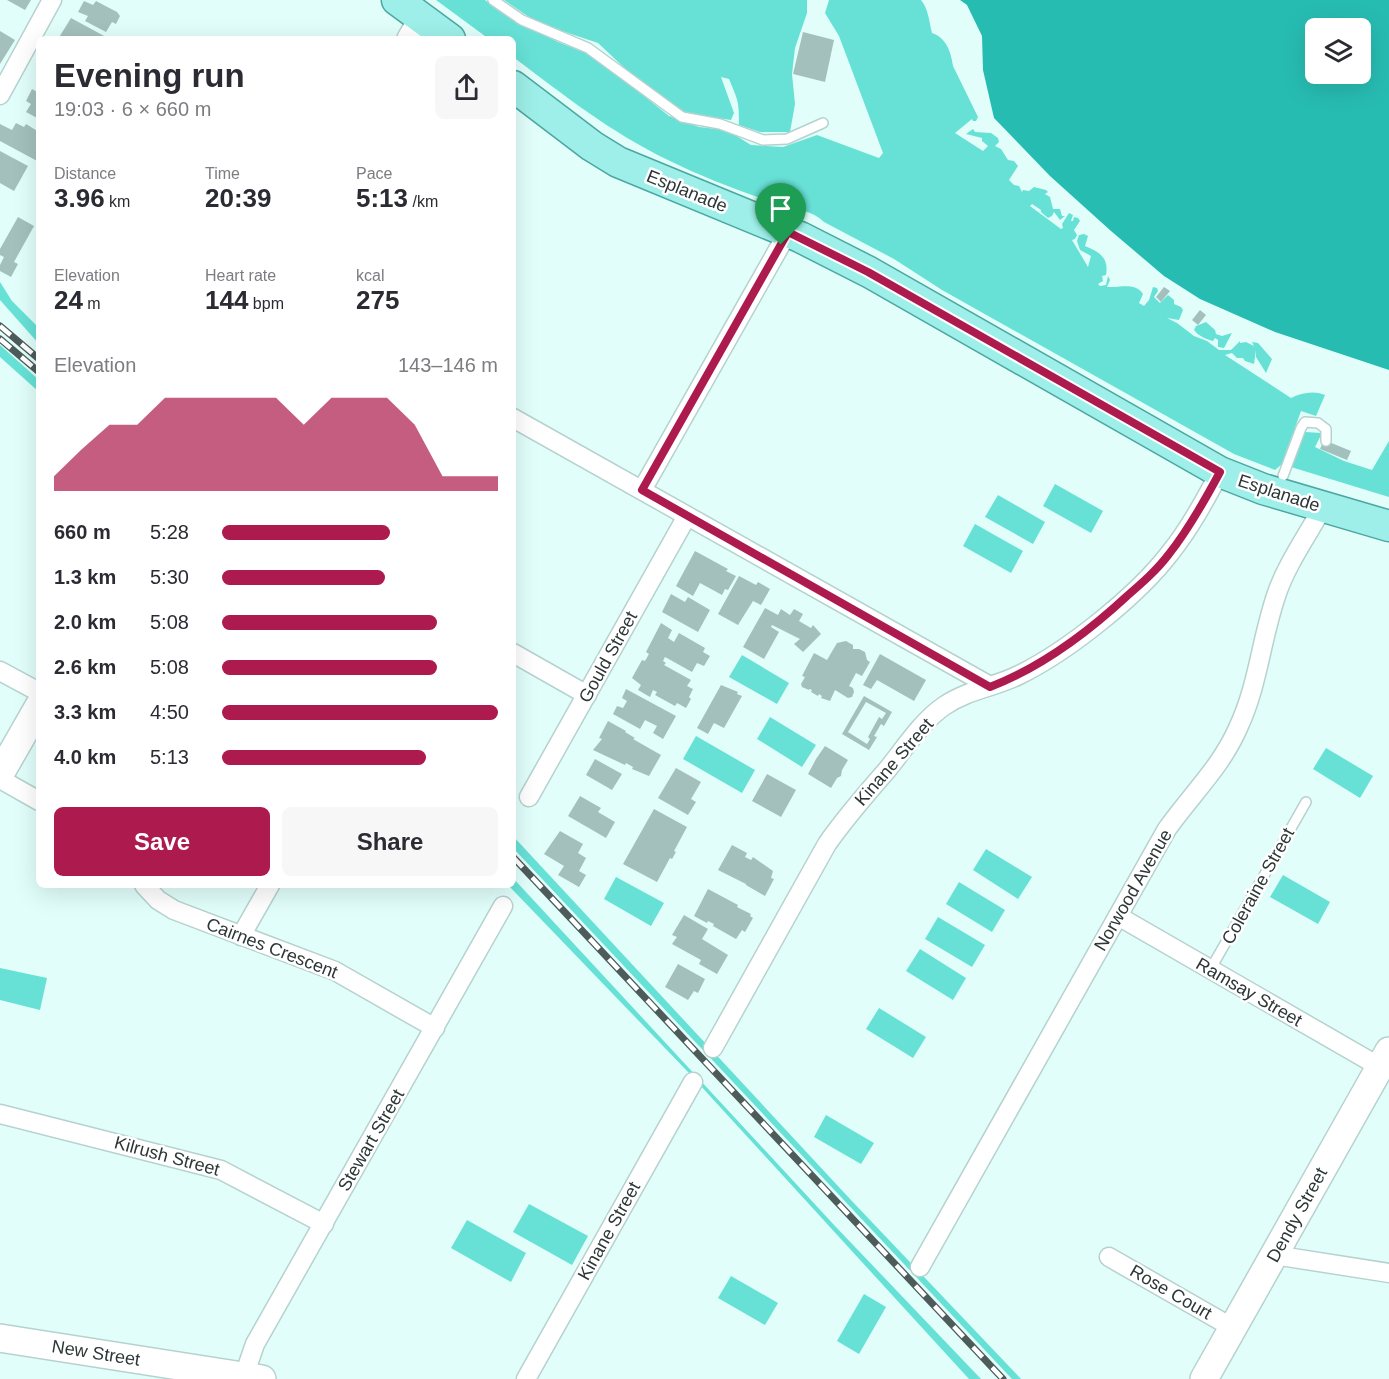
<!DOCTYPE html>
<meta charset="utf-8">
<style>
:root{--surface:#fff;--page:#f7f7f7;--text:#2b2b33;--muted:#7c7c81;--accent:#ad1a4d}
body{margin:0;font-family:Helvetica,sans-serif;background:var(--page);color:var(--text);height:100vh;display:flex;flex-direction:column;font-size:22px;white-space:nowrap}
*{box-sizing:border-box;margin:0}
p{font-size:20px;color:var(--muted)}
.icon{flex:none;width:33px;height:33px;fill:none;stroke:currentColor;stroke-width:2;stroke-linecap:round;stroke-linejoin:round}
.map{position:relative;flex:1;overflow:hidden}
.panel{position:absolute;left:36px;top:36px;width:480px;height:852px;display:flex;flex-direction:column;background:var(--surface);border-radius:9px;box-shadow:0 6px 24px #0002}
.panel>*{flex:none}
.buttons{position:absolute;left:1305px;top:18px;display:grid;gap:12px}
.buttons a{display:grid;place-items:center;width:66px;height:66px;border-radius:9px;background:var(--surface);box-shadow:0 6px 24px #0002;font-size:30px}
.pin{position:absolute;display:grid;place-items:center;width:51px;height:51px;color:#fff;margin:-62px -26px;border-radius:50% 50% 50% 0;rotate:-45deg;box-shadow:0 0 6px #0007}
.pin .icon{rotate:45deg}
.round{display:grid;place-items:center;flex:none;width:63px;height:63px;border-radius:9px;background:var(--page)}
.head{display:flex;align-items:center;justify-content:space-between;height:102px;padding:0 18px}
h1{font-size:33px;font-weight:700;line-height:45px}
.stats{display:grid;grid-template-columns:repeat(3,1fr);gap:9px;height:102px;padding:6px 18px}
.stats div{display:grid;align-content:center}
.stats b{font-size:26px;font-weight:700}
.stats small{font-size:16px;font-weight:400}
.stats p{font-size:16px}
.chart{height:168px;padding:12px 18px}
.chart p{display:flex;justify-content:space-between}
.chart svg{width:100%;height:108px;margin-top:6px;fill:var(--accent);opacity:.7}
.button{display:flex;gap:12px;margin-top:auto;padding:12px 18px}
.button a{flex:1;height:69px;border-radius:9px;background:var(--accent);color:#fff;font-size:24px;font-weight:700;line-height:69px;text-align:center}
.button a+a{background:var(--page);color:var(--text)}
ul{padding:0 18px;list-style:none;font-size:20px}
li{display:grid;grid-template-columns:96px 72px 1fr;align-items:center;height:45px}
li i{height:15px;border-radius:8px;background:var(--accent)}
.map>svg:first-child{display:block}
</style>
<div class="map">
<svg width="1389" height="1379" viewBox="0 0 1389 1379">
<rect width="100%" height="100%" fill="#e1fefa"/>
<!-- green -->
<g fill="#67e1d6">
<path d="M436,0h49l24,17 49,25 36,14 75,60 30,11 18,2 18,6 16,10 32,2 34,-12 62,23 4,-5 -44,-117 -14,-23 4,-13h92c8,10 8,22 11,33 15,5 19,20 21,33l25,51 -2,4h-3l-1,-2 -17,14 28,18 5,-5 -6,-5v-3l-16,-4 7,-5 2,3 16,1 7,5 1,4 -4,4 6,3 7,11 6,1 4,5 -9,14 5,5 5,1 3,6 1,-2 6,1 5,-4 12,3 2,2 -3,2 5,3 3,12h7l2,7h3l-5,4 -6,-8 -2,4 -4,2 -7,-6v-2l-9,-6 -2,2 31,23 2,-1 -1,-4 7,-11 4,2 -2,6h2l1,-4 4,1 2,3 -6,9 3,5 -2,4 -3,1 16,27 3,-11 -11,-6 -3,-9 2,-6 5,-1 4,2 -3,10c15,6 24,12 21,29l-4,1 1,5 -5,3 2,2 6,-1 2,-9 2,4 -3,7c13,1 28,-5 36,7l-4,9 5,3 5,-6 4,-13 4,1 1,3 -4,6 6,6 8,-8 6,5v4l7,3 2,3 -4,10 -12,-2 10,5 17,13 13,5 12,9h12l9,-9v2l6,-1 8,4 -2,-4 6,1 14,16 -6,14 -10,-16v-7l-2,14 -9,-3 -2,-3h-6l-5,-5 -7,2 66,43c10,-5 23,-8 34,-3l-9,21 -15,-5 -19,53 -7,6 -41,-16 -292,-164 -48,-31 -70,-37c-12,-12 -27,-12 -42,-17 -36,-11 -80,-28 -114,-45 -58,-28 -104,-65 -155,-103v-18h-24z"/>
<path d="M504,0h303v13l-12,35 -3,26 3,30 -5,28h-30l-21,-7c0,-25 -1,-24 -10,-46l-8,-2 13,36 -3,7 -48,-7 -51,-38 -34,-32 -60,-20z"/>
<path d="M0,282l12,19 27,27v16l-39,-44z"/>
<path d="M1206,322l9,8 1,4 6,2 10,-3 -8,15 -6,-1v-7l-3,-2 -2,3c-7,-2 -15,-5 -19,-11l2,-4z"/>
<path d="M0,345l39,35v12l-39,-35z"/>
<path d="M1305,432l17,1 -7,14 29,14 28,9 17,-29v56l-98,-30z"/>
<path d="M1055,484l48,27 -12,22 -48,-27z"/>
<path d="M998,495l47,27 -12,22 -48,-27z"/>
<path d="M975,524l48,27 -12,22 -48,-27z"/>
<path d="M742,655l47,28 -12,21 -48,-27z"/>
<path d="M770,717l46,28 -14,22 -45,-28z"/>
<path d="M696,736l59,34 -13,23 -59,-34z"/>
<path d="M1326,748l47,28 -13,22 -47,-29z"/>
<path d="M513,836l337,363 171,180h-9l-499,-531z"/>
<path d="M986,849l46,28 -14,22 -45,-29z"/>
<path d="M1283,875l47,27 -12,22 -48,-27z"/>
<path d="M616,877l48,26 -13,23 -47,-27z"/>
<path d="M513,878l322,348 146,153h-12l-281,-307 -180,-187h5z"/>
<path d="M959,882l46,28 -13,22 -46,-28z"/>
<path d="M938,917l47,28 -13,22 -47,-28z"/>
<path d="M920,949l46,29 -13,22 -47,-29z"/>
<path d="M0,968l47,10 -7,32 -40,-10z"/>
<path d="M879,1008l47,29 -13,21 -47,-29z"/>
<path d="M826,1115l48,28 -13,21 -47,-27z"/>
<path d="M529,1204l59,32 -16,29 -59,-33z"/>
<path d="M467,1220l59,33 -15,29 -60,-34z"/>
<path d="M731,1276l47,27 -13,22 -47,-27z"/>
<path d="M864,1294l22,13 -27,47 -22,-13z"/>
</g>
<!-- water -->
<path fill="#27bcb2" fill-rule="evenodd" d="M960,0h429v370l-114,-38 -75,-33 -36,-23 -53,-45 -61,-55 -56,-58 -11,-48 -1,-34 -15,-31zM1316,28h44v46h-44z"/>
<!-- building -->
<g fill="#a4c0bc" fill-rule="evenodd">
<path d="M7,0h24l-6,10z"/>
<path d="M84,1l9,4 3,-4 21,11 3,4 -4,8 -4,-2 -6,10 -21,-11 3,-5 -10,-4z"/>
<path d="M71,18l35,19 -1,2h-47z"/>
<path d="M0,31l15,9 -15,24z"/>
<path d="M803,32l31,8 -9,42 -32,-8z"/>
<path d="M32,89l7,4v26l-13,-7 5,-8 -5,-3z"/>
<path d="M16,123l8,4 2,-3 13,8v30l-39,-21v-17l12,6z"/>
<path d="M0,151l28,15 -14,25 -14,-8z"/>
<path d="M18,217l16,9 -20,36 4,2 -7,13 -11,-6v-6l4,-8 -4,-2v-6z"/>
<path d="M1164,287l6,4 -9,11 -5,-5z"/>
<path d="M1200,310l6,5 -8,10 -6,-5z"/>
<path d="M1324,440l27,11 -4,9 -27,-11z"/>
<path d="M695,551l33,18 -2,2 10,5 -8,14 -3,-1 -3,6 -22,-12 -7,13 -17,-10z"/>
<path d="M739,576l17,9 2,-3 12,7 -9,16 -8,-4 -15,24 -20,-11z"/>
<path d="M671,594l14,8 3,-5 22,13 -12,22 -36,-20z"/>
<path d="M765,608l13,7 3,-6 9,6 4,-6 9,5 -4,7 12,7 2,-3 8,9 -18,18 -9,-8 6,-5 -28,-14 -1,2 8,5 -15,27 -21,-12z"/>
<path d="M661,623l11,7 -4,8 6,4 5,-9 26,15 -2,4 7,4 -6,10 -7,-3 -5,9 -27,-15 -2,4 3,2 -2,2 27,15 -4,6 6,3 -4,8 2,2 -5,9 -9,-5 -2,3 -20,-11 2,-3 -4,-2 -3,7 -12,-7 3,-5 -9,-7 10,-18 3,1 4,-7 -3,-2z"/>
<path d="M846,641l7,4v4h6l6,3 2,8 3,2 -8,14 -6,-3 -7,13 4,2 1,4 -2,5 -4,1 -13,-8 -5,11 -9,-3 1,-2 -3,-2 -1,2 -7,-4 1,-2 -3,-1v1l-7,-3 -1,-3 4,-7 -3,-1 12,-23 13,7 10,-17z"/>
<path d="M880,654l46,26 -12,21 -37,-21 -6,9 -8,-4z"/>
<path d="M721,685l17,7 -1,2 5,2 -18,32 -10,-5 -6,11 -11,-6z"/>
<path d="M626,689l50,27 -13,23 -10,-6 4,-7 -12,-6 -5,9 -27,-15 4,-8 6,2 4,-7 -5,-3z"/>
<path d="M864,696l28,16 -8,14 -3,-2 -7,12 3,1 -8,13 -27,-16zM866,702l20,11 -4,6 -3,-2 -11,20 2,2 -3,5 -19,-12z"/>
<path d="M608,721l18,10 -1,1 10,6 -2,1 28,16 -12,21 -17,-7 1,-2 -7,-4 -1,2 -32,-15 9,-11 -3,-1z"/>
<path d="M825,746l23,14 -6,10 -1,6 -4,2 -6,10 -23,-14 8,-15z"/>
<path d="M595,759l27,15 -10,16 -26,-15z"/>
<path d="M676,768l25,14 -10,17 5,3 -8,13 -30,-17z"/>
<path d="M767,774l29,16 -15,27 -29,-16z"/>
<path d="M580,796l21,12 -3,4 17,10 -9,16 -38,-22z"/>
<path d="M654,809l33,18 -13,24 2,1 -4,7 -2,-1 -13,24 -34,-18z"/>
<path d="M560,831l23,13 -5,9 8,5 -7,13 7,4 -7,12 -21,-12 6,-9 -20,-12z"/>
<path d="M732,845l15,8 -2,4 6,3 2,-3 20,14 -2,7 3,1 -9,17 -19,-11v-1l-28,-14z"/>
<path d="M708,889l30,16 -1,2 14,7 -1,2 3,2 -8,14 -3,-2 -6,9 -23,-13 1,-2 -6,-3 -1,2 -13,-7z"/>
<path d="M684,915l24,14 -6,10 26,16 -11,19 -18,-10 2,-4 -29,-16 5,-7 -5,-2z"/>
<path d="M678,964l27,15 -7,14 -4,-2 -6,9 -23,-13z"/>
</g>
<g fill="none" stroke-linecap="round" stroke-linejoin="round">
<!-- lane casing -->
<g stroke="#b6d2cf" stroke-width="12">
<g id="lane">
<path d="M493,0l29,20 66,28 94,69 38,7 43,16 24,-1 36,-16"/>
<path d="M1283,476l18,-48 4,-6 13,1 8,6v12"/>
<path d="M1210,970l96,-168"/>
</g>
</g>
<!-- street casing -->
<g stroke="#b6d2cf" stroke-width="21">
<g id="street">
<path d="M0,95l52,-95"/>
<path d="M513,418l477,268"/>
<path d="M642,490l146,-258"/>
<path d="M513,653l74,42"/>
<path d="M0,671l39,21"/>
<path d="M0,779l39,22"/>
<path d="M529,797l158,-281"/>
<path d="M144,885l14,15 16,10 161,61 100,57"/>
<path d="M1118,916l262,151"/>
<path d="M241,936l29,-51"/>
<path d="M713,1048l114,-204c18,-26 39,-50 60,-74 18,-22 34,-48 57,-64 23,-16 51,-19 75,-31 49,-24 118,-79 151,-122 20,-25 35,-53 50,-81"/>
<path d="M0,1114l221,56 103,54"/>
<path d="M1274,1255l115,18"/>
<path d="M1109,1257l124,71"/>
<path d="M920,1267l247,-438c24,-34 54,-62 71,-101 20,-42 23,-88 38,-132 10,-31 31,-60 47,-89"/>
<path d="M244,1376l11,-32 248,-438"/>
<path d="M526,1379l167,-297"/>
</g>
</g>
<!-- secondary casing -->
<g stroke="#b6d2cf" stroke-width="30">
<g id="secondary">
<path d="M411,39l12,-20"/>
<path d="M0,774l39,-68"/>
<path d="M0,1338l262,41"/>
<path d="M1204,1379l185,-328"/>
</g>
</g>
<!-- primary casing -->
<g stroke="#4ca7a1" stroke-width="33">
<g id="primary">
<path d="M397,0l53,39"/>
<path d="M513,86l79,60 26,16 182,75 69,35 351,200 43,17 126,37"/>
</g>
</g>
<!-- lane -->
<use href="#lane" stroke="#fff" stroke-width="9"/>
<!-- street -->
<use href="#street" stroke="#fff" stroke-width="18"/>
<!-- secondary -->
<use href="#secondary" stroke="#fff" stroke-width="27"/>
<!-- primary -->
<use href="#primary" stroke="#9eefe9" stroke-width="30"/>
<!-- rail casing -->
<g stroke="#4d5b5a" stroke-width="7">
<g id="rail">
<path d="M0,326l39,33"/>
<path d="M0,339l39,33"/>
<path d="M513,857l490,522"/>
</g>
</g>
<!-- rail -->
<use href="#rail" stroke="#fff" stroke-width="4.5" stroke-dasharray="14" stroke-linecap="butt"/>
</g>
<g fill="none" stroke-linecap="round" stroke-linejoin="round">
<!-- route casing -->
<g stroke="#fff" stroke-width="12">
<path id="route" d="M788,232l80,40 352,200c-15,28 -31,57 -51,82 -12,16 -27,29 -42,42 -41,38 -85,71 -137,91l-348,-197z"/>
</g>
<!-- route -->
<use href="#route" stroke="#ad1a4d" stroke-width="8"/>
</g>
<g text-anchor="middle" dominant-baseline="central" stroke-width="5" stroke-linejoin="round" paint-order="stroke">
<!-- street labels -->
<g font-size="18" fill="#2c3736" stroke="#fff">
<text transform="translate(687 191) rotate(22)">Esplanade</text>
<text transform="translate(1279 493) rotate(18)">Esplanade</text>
<text transform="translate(608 657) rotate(-61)">Gould Street</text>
<text transform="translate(894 762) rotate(-49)">Kinane Street</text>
<text transform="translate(1258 886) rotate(-61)">Coleraine Street</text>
<text transform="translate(1133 890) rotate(-60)">Norwood Avenue</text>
<text transform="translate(272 948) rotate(21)">Cairnes Crescent</text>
<text transform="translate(1249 992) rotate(30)">Ramsay Street</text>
<text transform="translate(371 1140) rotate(-60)">Stewart Street</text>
<text transform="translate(167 1156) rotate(15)">Kilrush Street</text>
<text transform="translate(1297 1215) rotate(-61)">Dendy Street</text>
<text transform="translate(609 1231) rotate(-61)">Kinane Street</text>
<text transform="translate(1171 1292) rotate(30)">Rose Court</text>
<text transform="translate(96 1353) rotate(9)">New Street</text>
</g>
</g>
</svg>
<div class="buttons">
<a><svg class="icon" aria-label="layers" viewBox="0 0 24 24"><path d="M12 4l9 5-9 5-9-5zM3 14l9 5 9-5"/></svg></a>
</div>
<div class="pin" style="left:781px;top:245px;background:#1e9e55"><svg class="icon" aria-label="arrive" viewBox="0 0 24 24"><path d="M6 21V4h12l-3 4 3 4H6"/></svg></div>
<section class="panel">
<div class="head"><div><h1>Evening run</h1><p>19:03 · 6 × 660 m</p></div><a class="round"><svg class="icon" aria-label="share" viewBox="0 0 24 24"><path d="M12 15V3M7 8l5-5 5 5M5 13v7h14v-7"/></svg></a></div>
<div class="stats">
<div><p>Distance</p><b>3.96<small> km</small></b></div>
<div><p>Time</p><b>20:39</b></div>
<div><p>Pace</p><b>5:13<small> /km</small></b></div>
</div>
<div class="stats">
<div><p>Elevation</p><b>24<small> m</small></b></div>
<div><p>Heart rate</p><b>144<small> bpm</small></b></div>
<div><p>kcal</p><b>275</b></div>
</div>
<div class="chart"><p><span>Elevation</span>143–146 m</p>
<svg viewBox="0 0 160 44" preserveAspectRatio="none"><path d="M0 44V38L10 27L20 17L30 17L40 6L50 6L60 6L70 6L80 6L90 17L100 6L110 6L120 6L130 17L140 38L150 38L160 38V44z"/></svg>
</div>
<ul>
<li><b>660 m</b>5:28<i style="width:61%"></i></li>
<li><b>1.3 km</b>5:30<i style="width:59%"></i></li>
<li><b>2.0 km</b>5:08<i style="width:78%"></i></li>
<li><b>2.6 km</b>5:08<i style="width:78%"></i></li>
<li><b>3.3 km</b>4:50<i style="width:100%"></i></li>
<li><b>4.0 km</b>5:13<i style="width:74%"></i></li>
</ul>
<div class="button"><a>Save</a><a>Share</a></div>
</section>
</div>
